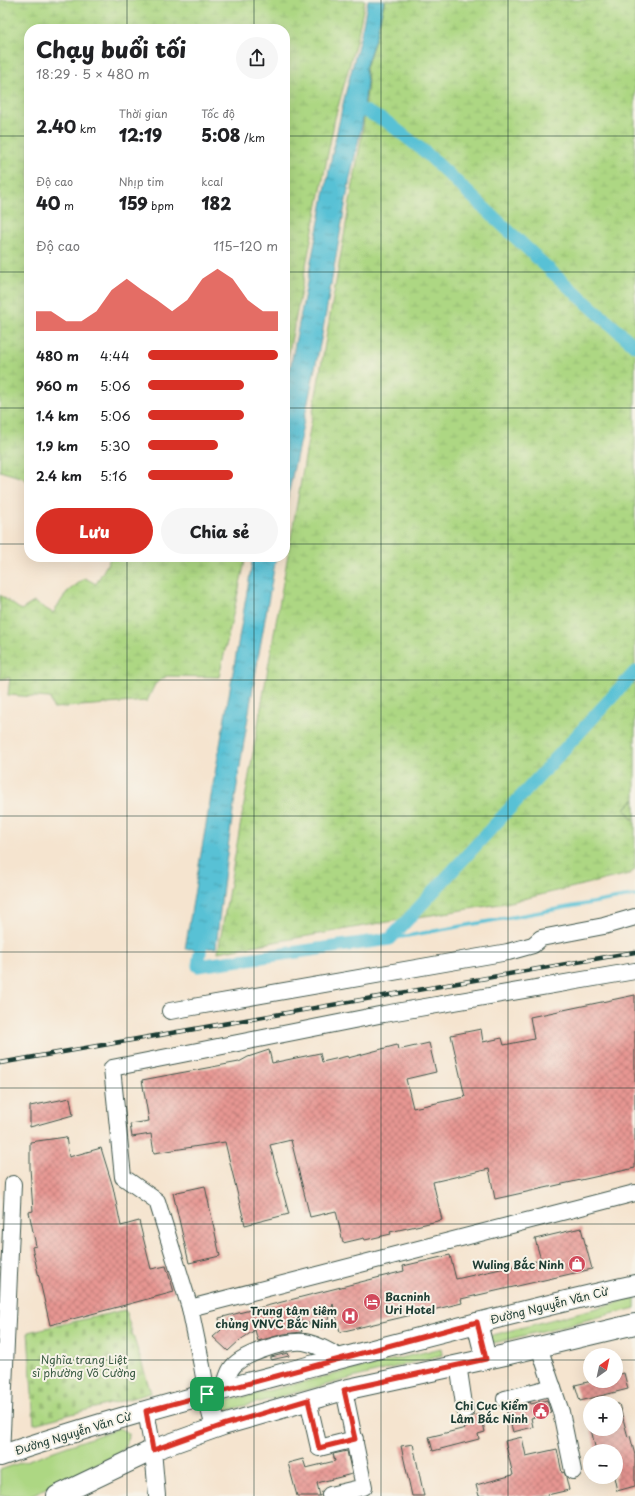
<!DOCTYPE html>
<html lang="vi">
<meta charset="utf-8">
<style>
:root{--surface:#fff;--page:#f6f6f6;--text:#202124;--muted:#757577;--accent:#d93025}
body{margin:0;font-family:"Playpen Sans",sans-serif;background:var(--page);color:var(--text);height:100vh;display:flex;flex-direction:column;font-size:15px;white-space:nowrap}
*{box-sizing:border-box;margin:0}
p{font-size:13px;color:var(--muted)}
.icon{flex:none;width:22px;height:22px;fill:none;stroke:currentColor;stroke-width:2;stroke-linecap:round;stroke-linejoin:round}
.map{position:relative;flex:1;overflow:hidden}
.drawer{position:absolute;left:24px;top:24px;width:266px;height:538px;display:flex;flex-direction:column;background:var(--surface);border-radius:16px;box-shadow:0 4px 16px #0002}
.drawer>*{flex:none}
.needle{width:26px;rotate:33deg}
.buttons{position:absolute;left:583px;top:1348px;display:grid;gap:8px}
.buttons a{display:grid;place-items:center;width:40px;height:40px;border-radius:50%;background:var(--surface);box-shadow:0 4px 16px #0002;font-size:20px}
.pin{position:absolute;display:grid;place-items:center;width:34px;height:34px;color:#fff;margin:-17px;border-radius:8px;box-shadow:0 2px 6px #0006}
.round{display:grid;place-items:center;flex:none;width:42px;height:42px;border-radius:21px;background:var(--page)}
.headline{display:flex;align-items:center;justify-content:space-between;height:68px;padding:0 12px}
h1{font-size:22px;font-weight:800;line-height:30px}
.figures{display:grid;grid-template-columns:repeat(3,1fr);gap:6px;height:68px;padding:4px 12px}
.figures div{display:grid;align-content:center}
.figures b{font-size:17px;font-weight:800}
.figures small{font-size:11px;font-weight:400}
.figures p{font-size:11px}
.chart{height:112px;padding:8px 12px}
.chart p{display:flex;justify-content:space-between}
.chart svg{width:100%;height:72px;margin-top:4px;fill:var(--accent);opacity:.7}
.button{display:flex;gap:8px;margin-top:auto;padding:8px 12px}
.button a{flex:1;height:46px;border-radius:24px;background:var(--accent);color:#fff;font-size:16px;font-weight:800;line-height:46px;text-align:center}
.button a+a{background:var(--page);color:var(--text)}
ul{padding:0 12px;list-style:none;font-size:13px}
li{display:grid;grid-template-columns:64px 48px 1fr;align-items:center;height:30px}
li i{height:10px;border-radius:5px;background:var(--accent)}
.map>svg:first-child{display:block}
</style>
<div class="map">
<svg width="635" height="1496" viewBox="0 0 635 1496">
<defs>
<pattern id="wetland-marsh" width="20" height="14" patternUnits="userSpaceOnUse"><rect width="20" height="14" fill="#add783"/><path d="M1 5h8M5 5V1M11 12h8M15 12V8" fill="none" stroke="#94b972"/></pattern>
<pattern id="cemetery-stones" width="16" height="16" patternUnits="userSpaceOnUse"><rect width="16" height="16" fill="#add783"/><path d="M2 7V4a2 2 0 0 1 4 0v3zM10 15v-3a2 2 0 0 1 4 0v3z" fill="#94b972"/></pattern>
<pattern id="garden-furrows" width="10" height="10" patternUnits="userSpaceOnUse"><rect width="10" height="10" fill="#add783"/><path d="M-1 1l2-2M0 10L10 0M9 11l2-2" fill="none" stroke="#94b972"/></pattern>
<pattern id="water-ripples" width="26" height="14" patternUnits="userSpaceOnUse"><rect width="26" height="14" fill="#59c1d5"/><path d="M2 4q2-2 4 0t4 0M15 11q2-2 4 0t4 0" fill="none" stroke="#499eae"/></pattern>
<pattern id="building-cross-hatch" width="8" height="8" patternUnits="userSpaceOnUse"><rect width="8" height="8" fill="#e79692"/><path d="M0 0l8 8M0 8l8-8" fill="none" stroke="#bb7c78"/></pattern>
</defs>
<rect width="100%" height="100%" fill="#f7f3e8"/>
<filter id="ink" filterUnits="userSpaceOnUse"><feTurbulence type="fractalNoise" baseFrequency=".025" numOctaves="2"/><feDisplacementMap in="SourceGraphic" scale="8" xChannelSelector="R" yChannelSelector="G"/><feConvolveMatrix kernelMatrix="1 2 1 2 8 2 1 2 1" color-interpolation-filters="sRGB"/></filter>
<filter id="wash" filterUnits="userSpaceOnUse"><feTurbulence type="fractalNoise" baseFrequency=".012" numOctaves="4" result="noise"/><feDisplacementMap in="SourceGraphic" scale="16" xChannelSelector="R" yChannelSelector="G"/><feGaussianBlur stdDeviation="0.9" result="paint"/><feColorMatrix in="noise" values="0 0 0 0 0 0 0 0 0 0 0 0 0 0 0 0 0 1.4 0 .05"/><feComposite in="paint" operator="in"/></filter>
<g filter="url(#wash)">
<rect width="100%" height="100%" fill="#f5e4cf"/>
<!-- grass -->
<g fill="#add783" stroke="#668a5c">
<path d="M635,1298v10l-137,34 -8,1v-7l3,-1z"/>
<path d="M441,1348l1,7 -218,56 -4,-1 -1,-7 3,-1z"/>
<path d="M119,1428l9,5 1,4 -5,12 -20,12 -75,35h-29v-26z"/>
</g>
<!-- wetland -->
<g fill="url(#wetland-marsh)" stroke="#668a5c">
<path d="M0,0h365l-7,34 -23,84 -50,254v-343h-256v454l-6,-5 -23,-7z"/>
<path d="M385,0h250v798l-11,11 11,14v47l-6,4 -123,29 -131,21 -157,28 145,-824 5,-47 -2,-13 11,-35z"/>
<path d="M111,557h135l-27,120 -52,-1 -12,8 -8,17 -94,7 -3,-10 -42,-3 2,-17 -10,1v-84l21,15 13,-8 19,11 14,-21 18,-14 11,6z"/>
</g>
<!-- cemetery -->
<path fill="url(#cemetery-stones)" stroke="#668a5c" d="M125,1310l26,83 -117,31 -6,-92z"/>
<!-- garden -->
<path fill="url(#garden-furrows)" stroke="#668a5c" d="M635,799v22l-10,-12z"/>
<!-- water -->
<g fill="url(#water-ripples)" stroke="#3c7f84">
<path d="M368,0h16l-7,33 -12,35 2,13 -5,44 -12,53 -28,157 -37,175v-115l47,-240 13,-60 16,-61z"/>
<path d="M253,557h23c-23,130 -47,260 -60,391l-31,1c21,-131 46,-261 68,-392z"/>
</g>
<g fill="none" stroke-linecap="round" stroke-linejoin="round">
<!-- stream -->
<path stroke="#59c1d5" stroke-width="3.5" d="M390,939l235,-42 10,-1"/>
<!-- canal -->
<g stroke="#59c1d5" stroke-width="13">
<path d="M354,99l-1,6 34,17 38,30 128,121 82,73"/>
<path d="M203,932l-5,34 192,-27 245,-267"/>
</g>
</g>
<g id="blocks">
<!-- building -->
<g fill="url(#building-cross-hatch)">
<path d="M635,995v173l-140,31 -6,-30 -56,13 9,38 -52,12 1,2 -26,6 -1,-2 -21,5 -7,-32 -26,6 -19,-77 -21,5 19,69 -44,11 -20,-83 -71,11 -3,-19 -19,3 -2,-13 19,-3 -7,-41 97,-18 9,-5 21,-7 3,13 48,-10 2,9 26,-6v2l49,-13 1,5 31,-7 7,29 -30,7 7,29 52,-11 -14,-62 30,-6 2,13 19,-4 2,7 30,-6 -4,-22z"/>
<path d="M70,1098l3,17 -43,12v-21z"/>
<path d="M66,1137l3,20 32,-9 12,39 8,39 18,-5 12,48 15,-3 8,26 -124,33 -18,-78 4,-1 -7,-34 4,-1 -3,-43v-26z"/>
<path d="M205,1186l15,70 -31,7 -16,-70z"/>
<path d="M581,1228l11,41 -131,30 1,4 -122,29 -7,-28 -8,25 -26,-9 3,12 -18,2 -26,7 -3,-11 -15,10 -12,11 -15,-14 8,-7 -2,-12 185,-47 -1,-5 47,-11 6,24 85,-19 -6,-21z"/>
<path d="M288,1353l1,3 -18,4v-3z"/>
<path d="M624,1373l4,16 -48,12 -5,-16 17,-4h24v-6z"/>
<path d="M547,1400l4,13 -20,5 2,9 -20,5 -6,-22 23,-8 1,2z"/>
<path d="M616,1404h3l9,33 2,-1 5,19v31l-18,5 -3,-14h2v-26h-20l-5,-22h25z"/>
<path d="M481,1414l4,18 -7,2 1,5 -46,12 -4,-14 37,-9 -3,-8h4l6,-4z"/>
<path d="M522,1437l4,19 31,-7 5,24 2,-1 2,5 3,13 -26,6h-64l-3,-11 37,-10 -8,-34z"/>
<path d="M413,1444l11,52h-12l-11,-50z"/>
<path d="M347,1451l5,23 -35,9 3,13h-23l-9,-33 15,-4 3,9 29,-7 -2,-7z"/>
</g>
</g>
</g>
<g filter="url(#ink)">
<use href="#blocks" fill-opacity="0" stroke="#3f564b" stroke-width="1"/>
<g fill="none" stroke-linecap="round" stroke-linejoin="round">
<!-- minor casing -->
<g stroke="#3f564b" stroke-width="18">
<g id="minor">
<path d="M170,1011l338,-59 25,-7 8,-7 63,-12 31,-9"/>
<path d="M190,1308l445,-115"/>
<path d="M539,1347l22,65 12,59"/>
<path d="M458,1364l7,47"/>
<path d="M223,1390c3,-7 4,-15 8,-21 9,-15 55,-29 73,-27 13,2 25,9 36,16"/>
<path d="M207,1394l-5,-28 -12,-58 -33,-107 -34,-24 -11,-109 272,-54 251,-43"/>
<path d="M505,1399l48,-12"/>
<path d="M308,1400l11,48 36,-9"/>
<path d="M146,1411l7,39 4,46"/>
<path d="M1,1455l12,-271"/>
<path d="M330,1495l34,-8 -20,-97"/>
</g>
</g>
<!-- major casing -->
<g stroke="#3f564b" stroke-width="22">
<g id="major">
<path d="M477,1323l9,36"/>
<path d="M207,1394l9,33"/>
<path d="M0,1456c103,-35 207,-62 311,-90 108,-28 215,-57 324,-81"/>
<path d="M57,1496l96,-46 70,-25 121,-35 161,-35 130,-31"/>
</g>
</g>
<!-- minor -->
<use href="#minor" stroke="#fff" stroke-width="16"/>
<!-- major -->
<use href="#major" stroke="#fff" stroke-width="20"/>
<!-- rail casing -->
<g stroke="#1f3d34" stroke-width="4.5">
<path id="rail" d="M0,1063l635,-111"/>
</g>
<!-- rail -->
<use href="#rail" stroke="#f7f3e8" stroke-width="3" stroke-dasharray="9" stroke-linecap="butt"/>
</g>
</g>
<g fill="none" stroke-linecap="round" stroke-linejoin="round" filter="url(#ink)">
<!-- route casing -->
<g stroke="#fff" stroke-width="8">
<path id="route" d="M477,1322l9,37 -142,31 11,49 -36,9 -11,-48 -85,25 -70,25 -7,-39z"/>
</g>
<!-- route -->
<use href="#route" stroke="#d93025" stroke-width="5"/>
</g>
<!-- grid -->
<path fill="none" stroke="#1f3d34" stroke-width="1" stroke-opacity="0.55" d="M127,0v29M254,0v29M381,0v1496M508,0v1496M0,136h29M285,136h350M0,272h29M285,272h350M0,408h29M285,408h350M0,544h29M285,544h350M127,557v939M254,557v939M0,680h635M0,816h635M0,952h635M0,1088h635M0,1224h635M0,1360h590M616,1360h19"/>
<!-- icons -->
<defs>
<g id="shop-disc" transform="scale(0.9)"><circle r="9.5" fill="#d1495b" stroke="#f7f3e8"/><path d="M-5-2.5h2.3a2.7 3.5 0 0 1 5.4 0H5L5.5 6h-11ZM-1.5-2.5h3a1.5 2.3 0 0 0-3 0Z" fill="#fff"/></g>
<g id="hotel-disc" transform="scale(0.9)"><circle r="9.5" fill="#d1495b" stroke="#f7f3e8"/><path d="M-6-4.5h1.5V1H6V5H4.5V3h-9V5H-6ZM-4 0a1.8 1.8 0 1 1 3.6 0ZM.5 0V-2.5h3Q6-2.5 6 0Z" fill="#fff"/></g>
<g id="hospital-disc" transform="scale(0.9)"><circle r="9.5" fill="#d1495b" stroke="#f7f3e8"/><path d="M-5-5h3v3.5h4V-5h3V5h-3V1.5h-4V5h-3Z" fill="#fff"/></g>
<g id="civic-disc" transform="scale(0.9)"><circle r="9.5" fill="#d1495b" stroke="#f7f3e8"/><path d="M-.6-6.5H3V-4.5H.6V-3L4-1V1h2V6H-6V1h2V-1L-.6-3ZM-1.2 2.5V6h2.4V2.5Z" fill="#fff"/></g>
</defs>
<g fill-rule="evenodd">
<use href="#shop-disc" x="577" y="1264"/>
<use href="#hotel-disc" x="372" y="1302"/>
<use href="#hospital-disc" x="350" y="1316"/>
<use href="#civic-disc" x="541" y="1411"/>
</g>
<g text-anchor="middle" dominant-baseline="central" stroke-width="4" stroke-linejoin="round" paint-order="stroke">
<!-- poi labels -->
<g font-size="11" font-weight="bold" fill="#1f3d34" stroke="#f7f3e8" text-anchor="end">
<text x="564" y="1264">Wuling Bắc Ninh</text>
<text x="385" y="1296" text-anchor="start">Bacninh<tspan x="385" dy="13">Uri Hotel</tspan></text>
<text x="337" y="1310">Trung tâm tiêm<tspan x="337" dy="13">chủng VNVC Bắc Ninh</tspan></text>
<text x="528" y="1405">Chi Cục Kiểm<tspan x="528" dy="13">Lâm Bắc Ninh</tspan></text>
</g>
<!-- street labels -->
<g font-size="11" fill="#1f3d34" stroke="#f7f3e8">
<text transform="translate(549 1305) rotate(-14)">Đường Nguyễn Văn Cừ</text>
<text transform="translate(73 1433) rotate(-17)">Đường Nguyễn Văn Cừ</text>
</g>
<!-- park labels -->
<g font-size="11" fill="#3b5c44" stroke="#f7f3e8">
<text x="84" y="1359">Nghĩa trang Liệt<tspan x="84" dy="13">sĩ phường Võ Cường</tspan></text>
</g>
</g>
</svg>
<div class="buttons">
<a><svg class="needle" viewBox="-14 -14 28 28"><path d="M0-13l5 13h-10z" fill="#e53935"/><path d="M0 13l5-13h-10z" fill="#757577"/></svg></a>
<a>+</a>
<a>−</a>
</div>
<div class="pin" style="left:207px;top:1394px;background:#1e9e55"><svg class="icon" aria-label="arrive" viewBox="0 0 24 24"><path d="M6 21V4h12l-3 4 3 4H6"/></svg></div>
<section class="drawer">
<div class="headline"><div><h1>Chạy buổi tối</h1><p>18:29 · 5 × 480 m</p></div><a class="round"><svg class="icon" aria-label="share" viewBox="0 0 24 24"><path d="M12 15V3M7 8l5-5 5 5M5 13v7h14v-7"/></svg></a></div>
<div class="figures">
<div><b>2.40<small> km</small></b></div>
<div><p>Thời gian</p><b>12:19</b></div>
<div><p>Tốc độ</p><b>5:08<small> /km</small></b></div>
</div>
<div class="figures">
<div><p>Độ cao</p><b>40<small> m</small></b></div>
<div><p>Nhịp tim</p><b>159<small> bpm</small></b></div>
<div><p>kcal</p><b>182</b></div>
</div>
<div class="chart"><p><span>Độ cao</span>115–120 m</p>
<svg viewBox="0 0 160 44" preserveAspectRatio="none"><path d="M0 44V32L10 32L20 38L30 38L40 32L50 19L60 12L70 19L80 25L90 32L100 25L110 12L120 6L130 12L140 25L150 32L160 32V44z"/></svg>
</div>
<ul>
<li><b>480 m</b>4:44<i style="width:100%"></i></li>
<li><b>960 m</b>5:06<i style="width:74%"></i></li>
<li><b>1.4 km</b>5:06<i style="width:74%"></i></li>
<li><b>1.9 km</b>5:30<i style="width:54%"></i></li>
<li><b>2.4 km</b>5:16<i style="width:65%"></i></li>
</ul>
<div class="button"><a>Lưu</a><a>Chia sẻ</a></div>
</section>
</div>
